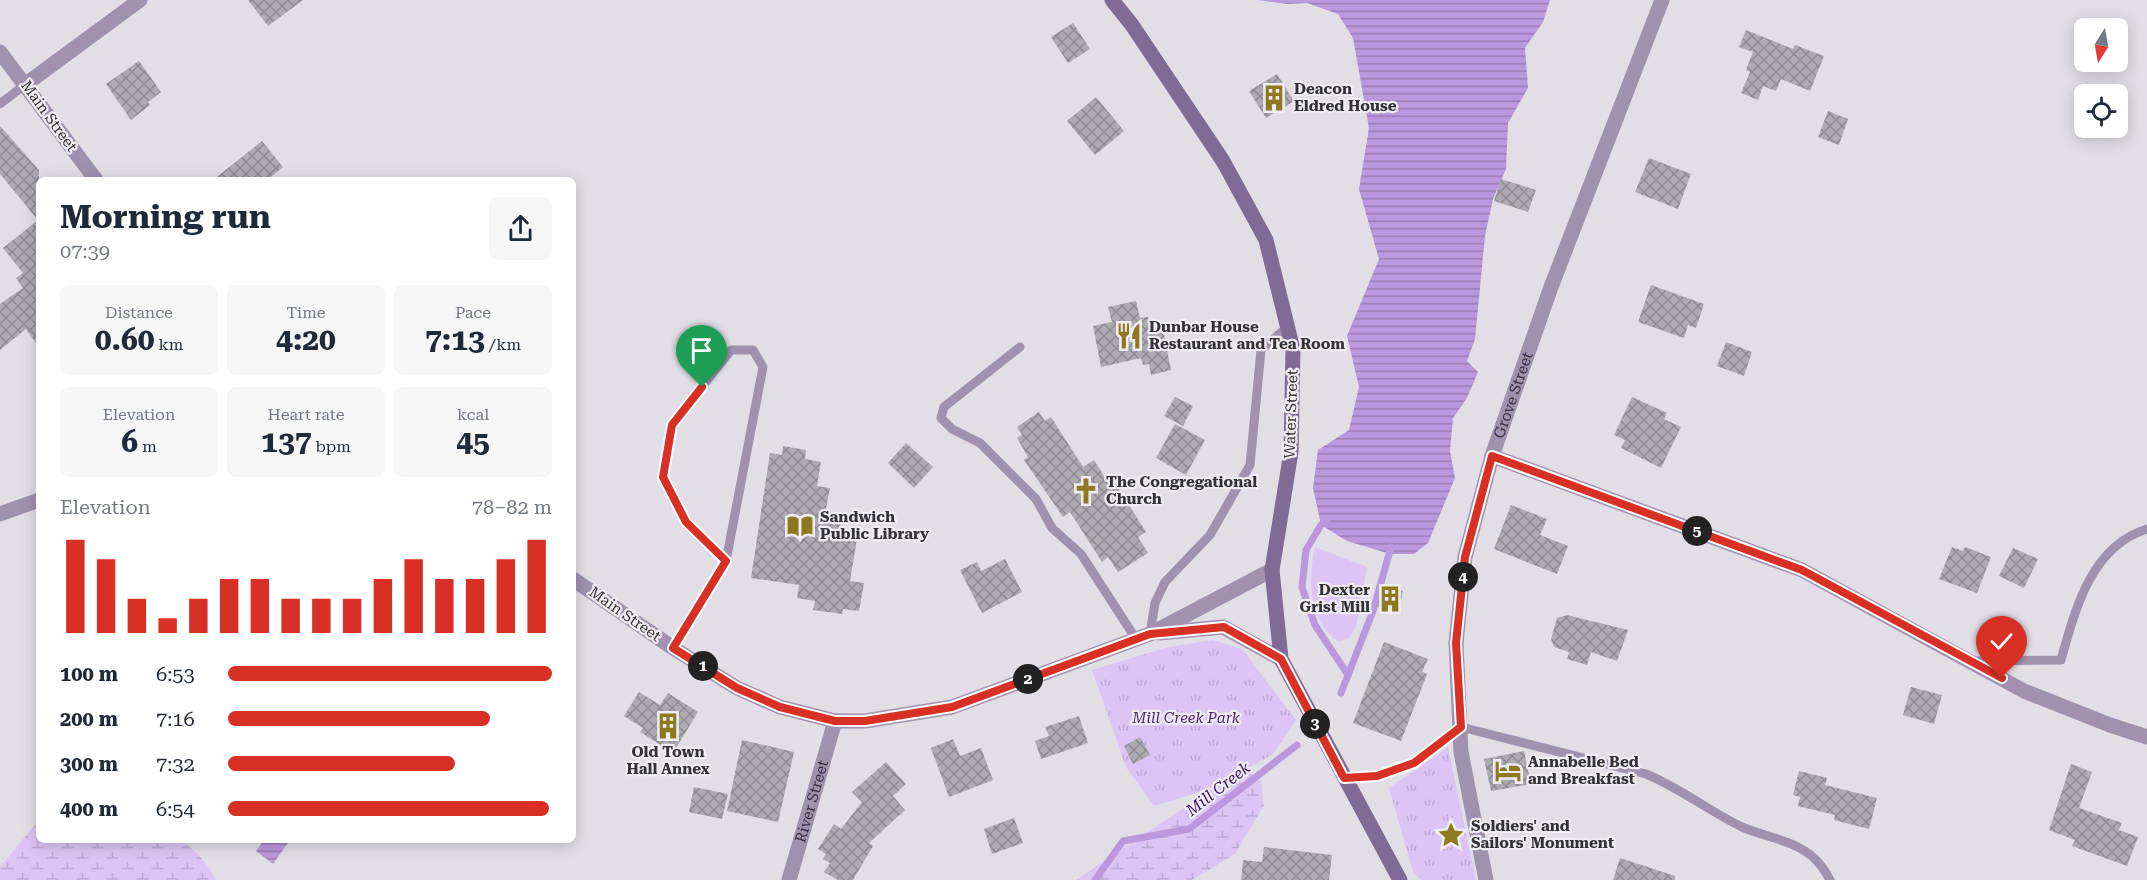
<!DOCTYPE html>
<meta charset="utf-8">
<style>
:root{--surface:#fff;--page:#f6f6f7;--text:#1f2937;--muted:#747a83;--accent:#d93025}
body{margin:0;font-family:"Roboto Serif",serif;background:var(--page);color:var(--text);height:100vh;display:flex;flex-direction:column;font-size:22px;white-space:nowrap}
*{box-sizing:border-box;margin:0}
p{font-size:20px;color:var(--muted)}
.icon{flex:none;width:33px;height:33px;fill:none;stroke:currentColor;stroke-width:2;stroke-linecap:round;stroke-linejoin:round}
.map{position:relative;flex:1;overflow:hidden}
.side{position:absolute;left:36px;top:177px;width:540px;height:666px;display:flex;flex-direction:column;background:var(--surface);border-radius:9px;box-shadow:0 3px 15px #0003}
.side>*{flex:none}
.needle{width:39px;rotate:191deg}
.fabs{position:absolute;left:2074px;top:18px;display:grid;gap:12px}
.fabs a{display:grid;place-items:center;width:54px;height:54px;border-radius:9px;background:var(--surface);box-shadow:0 3px 15px #0003;font-size:30px}
.pin{position:absolute;display:grid;place-items:center;width:51px;height:51px;color:#fff;margin:-62px -26px;border-radius:50% 50% 50% 0;rotate:-45deg;box-shadow:0 0 6px #0007}
.pin .icon{rotate:45deg}
.km{position:absolute;width:30px;height:30px;margin:-15px;border-radius:50%;background:#222;color:#fff;font-size:16px;line-height:30px;text-align:center}
.round{display:grid;place-items:center;flex:none;width:63px;height:63px;border-radius:9px;background:var(--page)}
.overview{display:flex;align-items:center;justify-content:space-between;height:102px;padding:0 24px}
h1{font-size:33px;font-weight:700;line-height:45px}
.figures{display:grid;grid-template-columns:repeat(3,1fr);gap:9px;height:102px;padding:6px 24px}
.figures div{display:grid;align-content:center;border-radius:9px;background:var(--page);text-align:center}
.figures b{font-size:30px;font-weight:700}
.figures small{font-size:16px;font-weight:400}
.figures p{font-size:16px}
.chart{height:168px;padding:12px 24px}
.chart p{display:flex;justify-content:space-between}
.chart svg{width:100%;height:108px;margin-top:6px;stroke:var(--accent);stroke-width:6}
ul{padding:0 24px;list-style:none;font-size:20px}
li{display:grid;grid-template-columns:96px 72px 1fr;align-items:center;height:45px}
li i{height:15px;border-radius:8px;background:var(--accent)}
.map>svg:first-child{display:block}
</style>
<div class="map">
<svg width="2147" height="880" viewBox="0 0 2147 880">
<defs>
<pattern id="wetland-marsh" width="20" height="14" patternUnits="userSpaceOnUse" patternTransform="scale(1.5)"><rect width="20" height="14" fill="#ddc4f6"/><path d="M1 5h8M5 5V1M11 12h8M15 12V8" fill="none" stroke="#bea9d4"/></pattern>
<pattern id="park-tufts" width="24" height="20" patternUnits="userSpaceOnUse" patternTransform="scale(1.5)"><rect width="24" height="20" fill="#ddc4f6"/><path d="M3 7l-1-3M5 7V3M7 7l1-3M15 17l-1-3M17 17v-4M19 17l1-3" fill="none" stroke="#bea9d4"/></pattern>
<pattern id="water-rules" width="6" height="5" patternUnits="userSpaceOnUse" patternTransform="scale(1.5)"><rect width="6" height="5" fill="#bb98dd"/><path d="M0 2.5h6" fill="none" stroke="#997db4"/></pattern>
<pattern id="building-cross-hatch" width="8" height="8" patternUnits="userSpaceOnUse" patternTransform="scale(1.5)"><rect width="8" height="8" fill="#adaab1"/><path d="M0 0l8 8M0 8l8-8" fill="none" stroke="#8d8b91"/></pattern>
</defs>
<rect width="100%" height="100%" fill="#e2dee6"/>
<!-- grass -->
<path fill="#ddc4f6" d="M1315,547l52,20 -11,60 -8,12 -10,2c-30,-19 -30,-64 -23,-94z"/>
<!-- wetland -->
<g fill="url(#wetland-marsh)">
<path d="M1247,770l14,11 3,24 -29,49 -43,26h-116l130,-87z"/>
<path d="M39,820v20h138c17,6 31,24 39,40h-216v-13z"/>
</g>
<!-- park -->
<g fill="url(#park-tufts)">
<path d="M1213,640l29,9 54,71 -24,35 -65,35 -53,16 -28,-39 -34,-97 76,-23z"/>
<path d="M1448,747l28,133h-55l-8,-8 -24,-84z"/>
</g>
<!-- water -->
<g fill="url(#water-rules)">
<path d="M1257,0h293l-7,22 -18,26 3,40 -20,35 -2,46 -13,30 -8,37 -10,103 -8,22 11,11 -11,26 -14,20 -3,33 5,27 -27,65 -14,11h-24l-43,-13 -26,-16 -8,-37 5,-38 31,-20 10,-43 -12,-51 32,-77 -20,-70 10,-61 -16,-90 -15,-24 -31,-11 -20,1z"/>
<path d="M264,840h26l-17,24 -17,-13z"/>
</g>
<g fill="none" stroke-linecap="round" stroke-linejoin="round">
<!-- stream -->
<g stroke="#bb98dd" stroke-width="7">
<path d="M1327,520l-6,5 -15,25 -4,37 13,38 33,50"/>
<path d="M1341,693l32,-82 18,-64"/>
<path d="M1095,880l28,-39 66,-12 108,-84"/>
</g>
</g>
<!-- building -->
<g fill="url(#building-cross-hatch)">
<path d="M248,0h55l-35,26z"/>
<path d="M1073,23l17,26 -22,14 -17,-26z"/>
<path d="M1746,30l47,19 2,-4 29,11 -14,35 -29,-12 -5,12 -13,-5 -5,14 -17,-7 9,-21 -4,-2 7,-18 -14,-5z"/>
<path d="M139,61l22,31 -13,10 2,3 -19,15 -25,-36z"/>
<path d="M1277,74l17,27 -28,17 -17,-27z"/>
<path d="M1096,97l28,34 -29,24 -28,-34z"/>
<path d="M1828,111l20,8 -9,26 -21,-8z"/>
<path d="M0,126l39,44v177l-13,-18 -26,21v-46l23,-16 -7,-10 7,-5 -20,-25 35,-28 -38,-46z"/>
<path d="M262,141l21,26 -16,13h-54z"/>
<path d="M1649,158l42,16 -13,35 -43,-17z"/>
<path d="M1501,179l35,11 -8,22 -34,-11z"/>
<path d="M1651,285l53,19 -8,24 -8,-3 -4,13 -46,-16z"/>
<path d="M1136,301l4,17 8,-1 2,10 12,-2 9,45 -20,5 -2,-11 -6,1 -2,-7 -40,9 -8,-41 19,-4 -4,-15z"/>
<path d="M1726,342l26,10 -8,24 -27,-10z"/>
<path d="M1175,397l18,9 -10,20 -19,-10z"/>
<path d="M1632,397l35,16 -3,6 17,8 -20,41 -40,-20 4,-8 -11,-5z"/>
<path d="M1039,412l6,9 6,-4 32,50 11,-7 13,21 5,-3 34,54 -8,5 10,16 -30,19 -10,-15 -6,5 -32,-50 -7,5 -39,-57 4,-3 -11,-19 5,-3 -5,-8z"/>
<path d="M1175,424l30,16 -19,35 -30,-17z"/>
<path d="M906,443l27,24 -19,21 -26,-25z"/>
<path d="M783,446l23,4 -1,9 16,3 -4,24 13,2 -5,26 18,2 -4,20 18,3 -7,42 14,2 -5,28 -16,-2 -1,5 -29,-4 2,-9 -18,-3 2,-13 -48,-7 19,-125 12,2z"/>
<path d="M1511,505l36,14 -7,16 28,11 -11,28 -63,-25z"/>
<path d="M1952,547l11,4 2,-4 26,10 -14,36 -38,-14z"/>
<path d="M2013,548l25,11 -14,29 -25,-12z"/>
<path d="M1005,559l17,33 -40,21 -22,-43 17,-8 4,9z"/>
<path d="M1382,585l21,6 -5,22 -21,-6z"/>
<path d="M1567,615l61,15 -11,31 -26,-9 -4,13 -20,-6 2,-7 -15,-5 -3,-8 6,-21z"/>
<path d="M1384,642l44,17 -6,13 5,2 -26,67 -48,-18z"/>
<path d="M1911,687l31,8 -8,29 -31,-9z"/>
<path d="M639,692l21,13 8,-12 30,19 -25,41 -33,-21 3,-4 -19,-12z"/>
<path d="M1079,716l9,27 -47,16 -6,-18 14,-5 -4,-9z"/>
<path d="M1140,737l10,18 -17,9 -9,-18z"/>
<path d="M953,739l7,17 21,-8 12,32 -44,17 -18,-49z"/>
<path d="M742,740l52,12 -16,70 -51,-11z"/>
<path d="M1524,751l7,33 -40,7 -7,-32z"/>
<path d="M886,762l20,22 -13,12 12,14 -36,33 4,3 -20,34h-15l-14,-8 6,-9 -7,-4 3,-5 -8,-5 16,-25 7,5 21,-27 -10,-10z"/>
<path d="M2071,764l21,8 -13,36 43,15 -3,7 19,7 -11,29 -55,-20 3,-6 -26,-10z"/>
<path d="M1799,771l28,7 -2,7 52,13 -8,31 -35,-9 1,-5 -37,-9 2,-9 -7,-2z"/>
<path d="M694,787l34,7 -6,25 -33,-7z"/>
<path d="M1014,818l9,25 -31,11 -8,-25z"/>
<path d="M1264,847l68,8 -3,25h-88l2,-20 19,2z"/>
<path d="M1620,858l55,18v4h-62z"/>
</g>
<g fill="none" stroke-linecap="round" stroke-linejoin="round">
<!-- service -->
<g stroke="#a091af" stroke-width="9">
<path d="M0,104l26,-20"/>
<path d="M1020,347l-76,60 -3,11 11,11 28,14 56,56 16,29 29,26 55,85"/>
<path d="M1150,634l5,-31 10,-21 45,-47 40,-70 11,-115 26,-23"/>
<path d="M673,648l53,-87 37,-194 -10,-17h-22l-59,75 -9,52 23,45 40,39"/>
<path d="M1973,661l88,-1c14,-50 30,-114 86,-131"/>
<path d="M1344,778l33,-2 38,-13 46,-36 185,47c34,14 63,37 96,53 23,10 52,13 72,31 6,6 12,14 16,22"/>
</g>
<!-- minor -->
<g stroke="#a091af" stroke-width="15">
<path d="M0,52l96,128"/>
<path d="M26,84l114,-84"/>
<path d="M1492,456l310,114 222,121 86,34 37,12"/>
<path d="M0,514l39,-14"/>
<path d="M573,579l100,69 64,40 43,19 55,14h30l87,-14 198,-73 122,-64"/>
<path d="M1159,633l64,-6 58,32"/>
<path id="s1" d="M789,880l46,-159"/>
<path id="s2" d="M1486,880l-25,-128 -5,-109 9,-86 27,-101 59,-169 111,-287"/>
</g>
<!-- secondary -->
<path stroke="#806b96" stroke-width="15" d="M1112,0l20,25 91,136 43,79 27,109 -2,103 -19,118 9,89 119,221"/>
</g>
<g fill="none" stroke-linecap="round" stroke-linejoin="round">
<!-- route casing -->
<g stroke="#fff" stroke-width="12">
<path id="route" d="M702,387l-30,38 -9,52 23,45 40,39 -53,87 64,40 43,19 55,14h30l87,-14 198,-73 74,-7 57,32 63,119 33,-2 37,-13 47,-36 -5,-84 9,-86 27,-101 310,114 200,108"/>
</g>
<!-- route -->
<use href="#route" stroke="#d93025" stroke-width="8"/>
</g>
<!-- icons -->
<defs>
<g id="building-bare" transform="scale(2.07)"><path d="M-4-6H4V6H1V3H-1V6H-4ZM-2.5-4.3h1.7v1.8h-1.7ZM.8-4.3h1.7v1.8H.8ZM-2.5-1h1.7V.8h-1.7ZM.8-1h1.7V.8H.8Z" fill="#8d7a20" stroke="#efecf3" stroke-width="2.5" paint-order="stroke"/></g>
<g id="restaurant-bare" transform="scale(2.07)"><path d="M-5-6h1v4h1v-4h1v4h1v-4h1v5L-1.5 .5V6h-2V.5L-5-1ZM5-6V6H3V1.5H1.5Q1.5-4 5-6Z" fill="#8d7a20" stroke="#efecf3" stroke-width="2.5" paint-order="stroke"/></g>
<g id="church-bare" transform="scale(2.07)"><path d="M-1.2-6h2.4v3.5h3.3v2.4h-3.3V6h-2.4V-.1h-3.3v-2.4h3.3Z" fill="#8d7a20" stroke="#efecf3" stroke-width="2.5" paint-order="stroke"/></g>
<g id="library-bare" transform="scale(2.07)"><path d="M-6-4Q-3-5.5-.7-3.5V5Q-3 3-6 4ZM6-4Q3-5.5 .7-3.5V5Q3 3 6 4Z" fill="#8d7a20" stroke="#efecf3" stroke-width="2.5" paint-order="stroke"/></g>
<g id="hotel-bare" transform="scale(2.07)"><path d="M-6-4.5h1.5V1H6V5H4.5V3h-9V5H-6ZM-4 0a1.8 1.8 0 1 1 3.6 0ZM.5 0V-2.5h3Q6-2.5 6 0Z" fill="#8d7a20" stroke="#efecf3" stroke-width="2.5" paint-order="stroke"/></g>
<g id="sight-bare" transform="scale(2.07)"><path d="M0-6L1.8-2.2L6-1.7L2.9 1.2L3.7 5.4L0 3.3L-3.7 5.4L-2.9 1.2L-6-1.7L-1.8-2.2Z" fill="#8d7a20" stroke="#efecf3" stroke-width="2.5" paint-order="stroke"/></g>
</defs>
<g fill-rule="evenodd">
<use href="#building-bare" x="1274" y="98"/>
<use href="#restaurant-bare" x="1129" y="336"/>
<use href="#church-bare" x="1086" y="491"/>
<use href="#library-bare" x="800" y="526"/>
<use href="#building-bare" x="1390" y="599"/>
<use href="#building-bare" x="668" y="726"/>
<use href="#hotel-bare" x="1508" y="771"/>
<use href="#sight-bare" x="1451" y="835"/>
</g>
<g text-anchor="middle" dominant-baseline="central" stroke-width="4.5" stroke-linejoin="round" paint-order="stroke">
<!-- poi labels -->
<g font-size="15" font-weight="bold" fill="#333235" stroke="#efecf3" text-anchor="start">
<text x="1294" y="89">Deacon<tspan x="1294" dy="17">Eldred House</tspan></text>
<text x="1149" y="327">Dunbar House<tspan x="1149" dy="17">Restaurant and Tea Room</tspan></text>
<text x="1106" y="482">The Congregational<tspan x="1106" dy="17">Church</tspan></text>
<text x="820" y="517">Sandwich<tspan x="820" dy="17">Public Library</tspan></text>
<text x="1370" y="590" text-anchor="end">Dexter<tspan x="1370" dy="17">Grist Mill</tspan></text>
<text x="668" y="752" text-anchor="middle">Old Town<tspan x="668" dy="17">Hall Annex</tspan></text>
<text x="1528" y="762">Annabelle Bed<tspan x="1528" dy="17">and Breakfast</tspan></text>
<text x="1471" y="826">Soldiers' and<tspan x="1471" dy="17">Sailors' Monument</tspan></text>
</g>
<!-- street labels -->
<g font-size="15" fill="#333235" stroke="#efecf3">
<text transform="translate(49 116) rotate(54)">Main Street</text>
<text stroke="none"><textPath href="#s2" startOffset="495">Grove Street</textPath></text>
<text transform="translate(1291 414) rotate(-88)">Water Street</text>
<text transform="translate(625 614) rotate(35)">Main Street</text>
<text stroke="none"><textPath href="#s1" startOffset="82">River Street</textPath></text>
</g>
<!-- park labels -->
<g font-size="15" font-style="italic" fill="#4d1f6f" stroke="#efecf3">
<text x="1186" y="718">Mill Creek Park</text>
</g>
<!-- water labels -->
<g font-size="16" font-style="italic" fill="#401061" stroke="#efecf3">
<text transform="translate(1218 789) rotate(-38)">Mill Creek</text>
</g>
</g>
</svg>
<div class="fabs">
<a><svg class="needle" viewBox="-14 -14 28 28"><path d="M0-13l5 13h-10z" fill="#e53935"/><path d="M0 13l5-13h-10z" fill="#747a83"/></svg></a>
<a><svg class="icon" aria-label="locate" viewBox="0 0 24 24"><circle cx="12" cy="12" r="6"/><path d="M12 2v4M12 18v4M2 12h4M18 12h4"/></svg></a>
</div>
<div class="pin" style="left:702px;top:387px;background:#1e9e55"><svg class="icon" aria-label="arrive" viewBox="0 0 24 24"><path d="M6 21V4h12l-3 4 3 4H6"/></svg></div>
<div class="pin" style="left:2002px;top:678px;background:#d93025"><svg class="icon" aria-label="check" viewBox="0 0 24 24"><path d="M5 12l5 5 9-10"/></svg></div>
<b class="km" style="left:703px;top:666px">1</b>
<b class="km" style="left:1028px;top:679px">2</b>
<b class="km" style="left:1315px;top:724px">3</b>
<b class="km" style="left:1463px;top:577px">4</b>
<b class="km" style="left:1697px;top:531px">5</b>
<section class="side">
<div class="overview"><div><h1>Morning run</h1><p>07:39</p></div><a class="round"><svg class="icon" aria-label="share" viewBox="0 0 24 24"><path d="M12 15V3M7 8l5-5 5 5M5 13v7h14v-7"/></svg></a></div>
<div class="figures">
<div><p>Distance</p><b>0.60<small> km</small></b></div>
<div><p>Time</p><b>4:20</b></div>
<div><p>Pace</p><b>7:13<small> /km</small></b></div>
</div>
<div class="figures">
<div><p>Elevation</p><b>6<small> m</small></b></div>
<div><p>Heart rate</p><b>137<small> bpm</small></b></div>
<div><p>kcal</p><b>45</b></div>
</div>
<div class="chart"><p><span>Elevation</span>78–82 m</p>
<svg viewBox="0 0 160 44" preserveAspectRatio="none"><path d="M5 44V6M15 44V14M25 44V30M35 44V38M45 44V30M55 44V22M65 44V22M75 44V30M85 44V30M95 44V30M105 44V22M115 44V14M125 44V22M135 44V22M145 44V14M155 44V6"/></svg>
</div>
<ul>
<li><b>100 m</b>6:53<i style="width:100%"></i></li>
<li><b>200 m</b>7:16<i style="width:81%"></i></li>
<li><b>300 m</b>7:32<i style="width:70%"></i></li>
<li><b>400 m</b>6:54<i style="width:99%"></i></li>
</ul>
</section>
</div>
